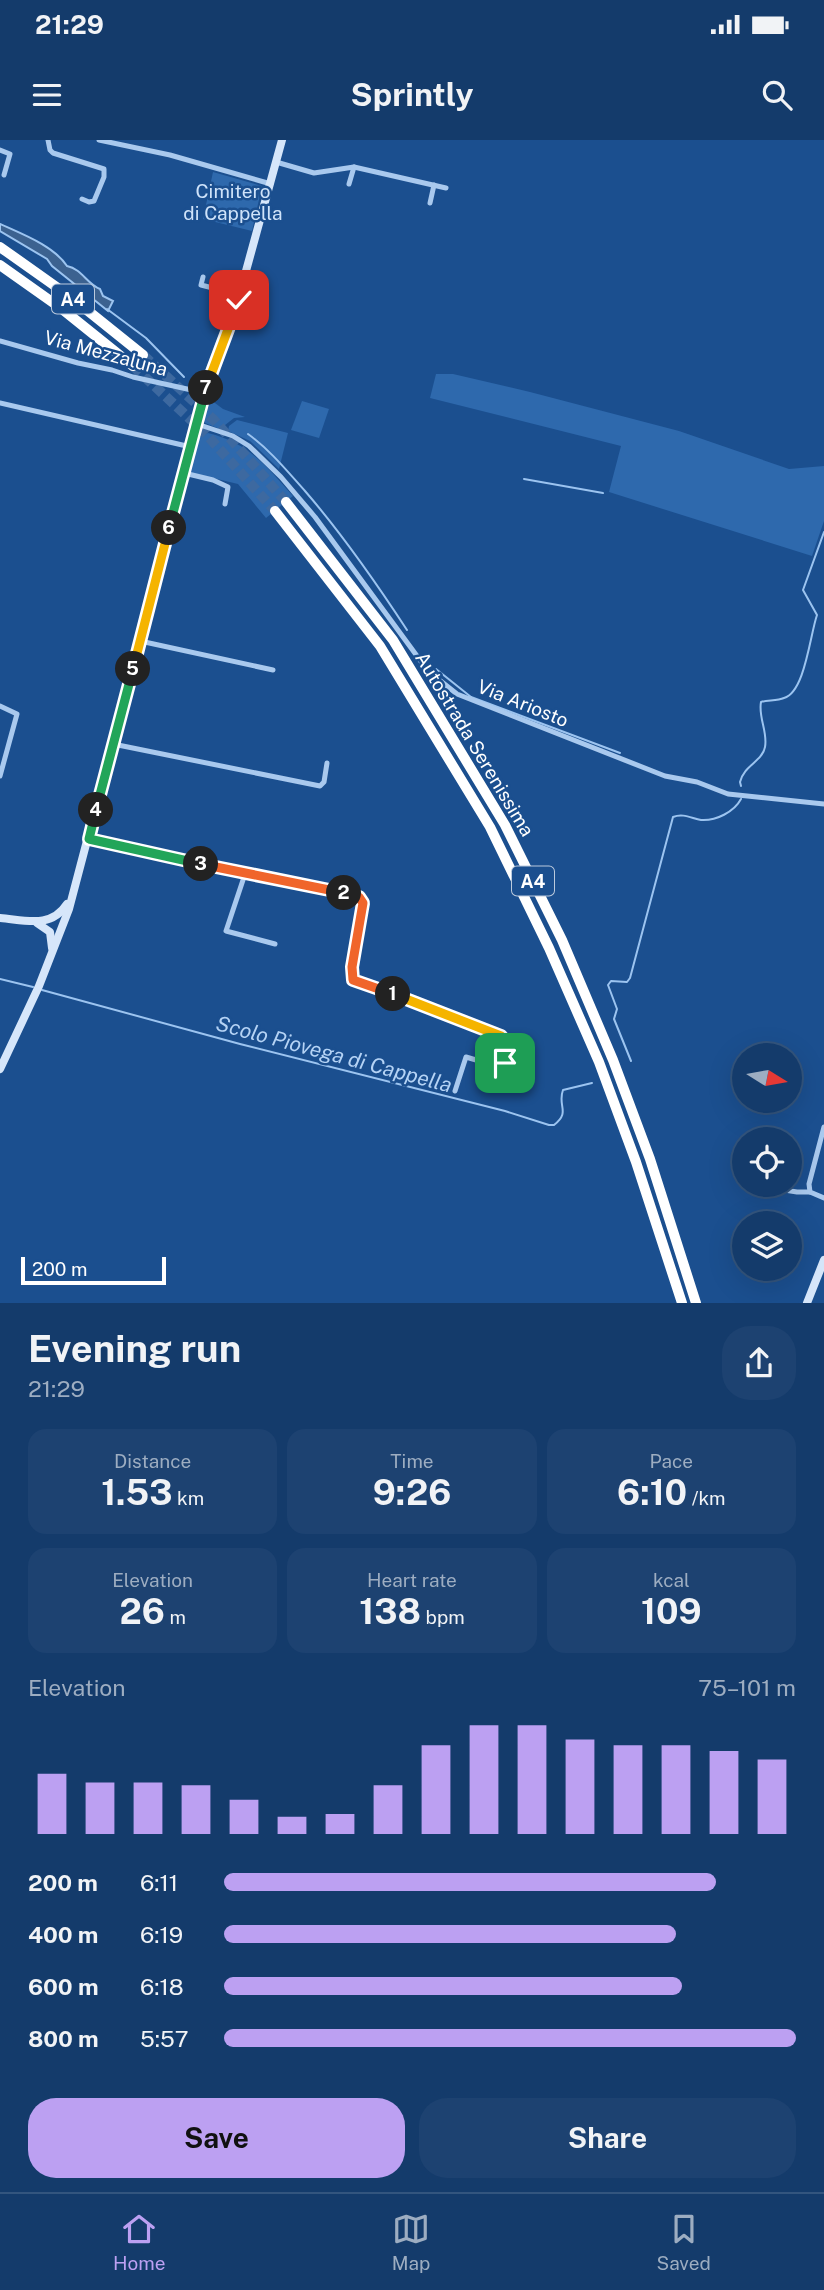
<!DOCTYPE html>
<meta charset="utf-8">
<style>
:root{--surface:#143b6b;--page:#1d4271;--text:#f1f3f6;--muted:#9dadc1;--line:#33557e;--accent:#bca0f2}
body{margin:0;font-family:"Public Sans",sans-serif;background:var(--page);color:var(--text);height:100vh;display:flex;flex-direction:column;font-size:26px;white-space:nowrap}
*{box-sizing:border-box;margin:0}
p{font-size:23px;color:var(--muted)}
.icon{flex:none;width:38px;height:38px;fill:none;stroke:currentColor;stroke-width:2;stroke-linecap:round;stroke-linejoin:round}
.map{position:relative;height:1163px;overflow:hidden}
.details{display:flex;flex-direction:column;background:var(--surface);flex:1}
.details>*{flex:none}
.needle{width:46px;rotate:101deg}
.buttons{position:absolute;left:732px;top:903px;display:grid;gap:14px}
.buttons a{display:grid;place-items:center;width:70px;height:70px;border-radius:50%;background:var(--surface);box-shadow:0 7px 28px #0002,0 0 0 2px var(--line);font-size:35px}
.scale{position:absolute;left:21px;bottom:18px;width:145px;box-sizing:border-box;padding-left:7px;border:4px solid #fff;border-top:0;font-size:19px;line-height:24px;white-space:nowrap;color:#fff;-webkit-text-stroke:5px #1b4f8f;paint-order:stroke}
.pin{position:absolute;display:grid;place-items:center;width:60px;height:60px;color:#fff;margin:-30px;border-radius:14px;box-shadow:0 4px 10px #0006}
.km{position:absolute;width:35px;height:35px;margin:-18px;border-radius:50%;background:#222;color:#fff;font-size:19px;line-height:35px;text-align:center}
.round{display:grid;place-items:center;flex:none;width:74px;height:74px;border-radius:28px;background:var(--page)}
.headline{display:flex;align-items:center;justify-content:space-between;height:119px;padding:0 28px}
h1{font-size:38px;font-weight:700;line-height:52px}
.metrics{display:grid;grid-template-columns:repeat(3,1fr);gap:10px;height:119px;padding:7px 28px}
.metrics div{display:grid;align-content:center;border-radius:18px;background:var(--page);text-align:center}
.metrics b{font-size:35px;font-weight:700}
.metrics small{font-size:19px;font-weight:400}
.metrics p{font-size:19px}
.chart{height:196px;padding:14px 28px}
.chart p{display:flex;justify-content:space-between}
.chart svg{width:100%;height:126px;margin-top:7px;stroke:var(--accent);stroke-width:6}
.action{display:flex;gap:14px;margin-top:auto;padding:14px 28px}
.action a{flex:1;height:80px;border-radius:28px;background:var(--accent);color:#111;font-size:28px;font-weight:700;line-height:80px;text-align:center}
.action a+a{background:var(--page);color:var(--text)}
ul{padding:0 28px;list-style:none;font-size:23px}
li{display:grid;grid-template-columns:112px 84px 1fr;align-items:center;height:52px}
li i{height:18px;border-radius:9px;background:var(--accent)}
.status{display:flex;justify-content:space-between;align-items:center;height:49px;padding:0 35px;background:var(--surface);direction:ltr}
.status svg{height:19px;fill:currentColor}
header{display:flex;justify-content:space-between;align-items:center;height:91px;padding:0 28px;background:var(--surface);font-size:32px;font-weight:700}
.menu{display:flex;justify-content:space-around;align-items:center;height:98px;border-top:2px solid var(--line);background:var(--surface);font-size:19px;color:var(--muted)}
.menu a{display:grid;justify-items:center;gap:4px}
.menu .selected{color:var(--accent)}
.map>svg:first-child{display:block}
</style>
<div class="status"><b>21:29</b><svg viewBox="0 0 49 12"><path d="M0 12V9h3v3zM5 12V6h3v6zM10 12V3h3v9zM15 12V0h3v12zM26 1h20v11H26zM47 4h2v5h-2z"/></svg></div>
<header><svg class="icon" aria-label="menu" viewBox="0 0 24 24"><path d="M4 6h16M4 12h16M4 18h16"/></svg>Sprintly<svg class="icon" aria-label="search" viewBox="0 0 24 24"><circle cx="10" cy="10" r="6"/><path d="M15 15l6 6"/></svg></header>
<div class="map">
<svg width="824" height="1163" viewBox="0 0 824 1163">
<rect width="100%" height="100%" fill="#1b4f8f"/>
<!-- green -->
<g fill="#2e69ad">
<path d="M213,32l49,14 -10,45 -49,-12z"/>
<path d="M436,234h17l77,18 149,39 110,38 35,-3v55l-12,35 -203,-64 12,-46 -191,-48z"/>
<path d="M207,257l16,12 22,8 -11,1 -14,11 -15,-6 -3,-9z"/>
<path d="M302,261l27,8 -10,29 -28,-8z"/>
<path d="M237,280l51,13 -9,36 -29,-28 -22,-10 1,-5z"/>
<path d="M208,293c41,10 58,33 85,63l-27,22 -28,-34 -50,-12c3,-14 4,-35 20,-39z"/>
</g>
<!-- water -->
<path fill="#3c6290" stroke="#9cc4f0" stroke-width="2" d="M0,84c22,10 54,22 67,42 15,3 20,18 33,23l3,7 10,5 -5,10 -56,-45 -5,-7 -47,-28z"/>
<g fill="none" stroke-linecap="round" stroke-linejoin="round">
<!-- stream -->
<g stroke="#9cc4f0" stroke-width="2">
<path d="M107,169l39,29 38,39"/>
<path d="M248,294c22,16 39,37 57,57 38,44 70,90 102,139"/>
<path d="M524,339l79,14"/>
<path d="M436,529l35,28 149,56"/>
<path d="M741,646l-1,-4c4,-17 22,-20 25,-35 3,-15 -7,-30 -4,-45 7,-2 16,-1 23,-4 21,-6 26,-63 33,-83l-14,-25 21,-58"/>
<path d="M0,839l33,8"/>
<path d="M42,850l198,54 265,67 44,14h5c17,-13 3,-19 9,-35l29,-7"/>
<path d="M631,921l-17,-42 3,-10 -9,-24 3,-4 16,1 3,-4 43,-161c10,-4 18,1 28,3 15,1 33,-8 40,-21"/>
</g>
<!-- highway-tunnel -->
<g stroke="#3d69a0" stroke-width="10" stroke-dasharray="10 5" stroke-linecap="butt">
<path d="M143,215l71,65 72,82"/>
<path d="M133,226l72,67 70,78"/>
</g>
<!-- street -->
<g stroke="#a9c9ee" stroke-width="5">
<path d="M48,0l2,10 3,3 51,16v8l-10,24 -5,1 -7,-3"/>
<path d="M99,0l71,15 101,29"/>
<path d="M0,10l10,4 -6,21"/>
<path d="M276,22l38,11 40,-6 92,21"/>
<path d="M349,44l5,-17"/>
<path d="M430,63l4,-18"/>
<path d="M203,137l-2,8 39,10"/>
<path d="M0,201l78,22 34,7 21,7 72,16"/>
<path d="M0,263l191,44"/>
<path d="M197,284l36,12 16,10 32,31 34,40 113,154 29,23 208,82 32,6 31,12 96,10"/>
<path d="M184,333l29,7 15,7 -3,17"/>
<path d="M140,501l133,29"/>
<path d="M0,566l17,8 -17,62"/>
<path d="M113,604l207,42 4,-4 3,-19"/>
<path d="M89,699l156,35 114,23 4,2v10l-11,58 1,13 148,56 7,8 -5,24 -37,-11 -11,34"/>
<path d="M245,734l-19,57 49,13"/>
<path d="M824,987l-15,57 1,8 14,6"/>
<path d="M753,1045l44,7h13"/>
</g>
<!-- secondary -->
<g stroke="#d6e6fa" stroke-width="8">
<path d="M0,778c25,2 51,11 67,-14"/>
<path d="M37,783l13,9 2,16"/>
<path d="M0,929l39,-83 30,-77 136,-516 33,-93 44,-160"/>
<path d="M807,1163l17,-43"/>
</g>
<!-- highway -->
<g stroke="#fff" stroke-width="10">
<path d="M0,107l72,51 71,57"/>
<path d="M0,125l62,44 71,57"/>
<path d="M286,362l107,138 112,185 57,115 51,120 37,99 46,144"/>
<path d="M275,371l105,135 110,181 59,121 50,114 37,100 46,141"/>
</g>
</g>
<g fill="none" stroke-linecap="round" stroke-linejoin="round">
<!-- split-1 casing -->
<g stroke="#fff" stroke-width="14">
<path id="split-1" d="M393,854l108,42 7,8 -3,19"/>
</g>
<!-- split-2 casing -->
<g stroke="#fff" stroke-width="14">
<path id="split-2" d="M344,753l15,4 4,6 -11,64 1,13 40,14"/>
</g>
<!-- split-3 casing -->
<g stroke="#fff" stroke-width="14">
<path id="split-3" d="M201,724l143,29"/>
</g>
<!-- split-4 casing -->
<g stroke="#fff" stroke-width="14">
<path id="split-4" d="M96,670l-7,29 112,25"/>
</g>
<!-- split-5 casing -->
<g stroke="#fff" stroke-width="14">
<path id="split-5" d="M96,670l37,-141"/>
</g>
<!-- split-6 casing -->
<g stroke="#fff" stroke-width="14">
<path id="split-6" d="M133,529l36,-141"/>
</g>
<!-- split-7 casing -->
<g stroke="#fff" stroke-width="14">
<path id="split-7" d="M169,388l37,-140"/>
</g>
<!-- split-8 casing -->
<g stroke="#fff" stroke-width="14">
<path id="split-8" d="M206,248l33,-88"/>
</g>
<!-- split-1 -->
<use href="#split-1" stroke="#f5b400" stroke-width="9"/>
<!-- split-2 -->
<use href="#split-2" stroke="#f0652b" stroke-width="9"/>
<!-- split-3 -->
<use href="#split-3" stroke="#f0652b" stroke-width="9"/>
<!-- split-4 -->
<use href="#split-4" stroke="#22a559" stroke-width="9"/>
<!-- split-5 -->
<use href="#split-5" stroke="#22a559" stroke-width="9"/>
<!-- split-6 -->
<use href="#split-6" stroke="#f5b400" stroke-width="9"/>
<!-- split-7 -->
<use href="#split-7" stroke="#22a559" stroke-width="9"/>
<!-- split-8 -->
<use href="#split-8" stroke="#f5b400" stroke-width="9"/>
</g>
<g text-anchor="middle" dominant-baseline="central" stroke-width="5" stroke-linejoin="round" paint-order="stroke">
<!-- shield labels -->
<g fill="#1b4f8f" stroke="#bbcadd" stroke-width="2">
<rect x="52" y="144.5" width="42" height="29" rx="5"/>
<rect x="512" y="726.5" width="42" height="29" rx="5"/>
</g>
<g font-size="18" font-weight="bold" fill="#fff">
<text x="73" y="159">A4</text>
<text x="533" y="741">A4</text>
</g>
<!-- park labels -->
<g font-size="19" fill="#cfe3fa" stroke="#1b4f8f">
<text x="233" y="51">Cimitero<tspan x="233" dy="22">di Cappella</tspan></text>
</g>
<!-- street labels -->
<g font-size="19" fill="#fff" stroke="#1b4f8f">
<text transform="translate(106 213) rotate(15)">Via Mezzaluna</text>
<text transform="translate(523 563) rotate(22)">Via Ariosto</text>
<text transform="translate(475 604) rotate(59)">Autostrada Serenissima</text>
</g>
<!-- water labels -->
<g font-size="21" font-style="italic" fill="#b5d3f5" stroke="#1b4f8f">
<text transform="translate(334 914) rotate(15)">Scolo Piovega di Cappella</text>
</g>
</g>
</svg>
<div class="buttons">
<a><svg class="needle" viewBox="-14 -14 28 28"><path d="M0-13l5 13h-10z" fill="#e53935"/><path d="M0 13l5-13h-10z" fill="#9dadc1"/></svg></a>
<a><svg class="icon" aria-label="locate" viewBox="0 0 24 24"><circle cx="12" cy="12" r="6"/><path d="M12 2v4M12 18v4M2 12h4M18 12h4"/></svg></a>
<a><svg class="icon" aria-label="layers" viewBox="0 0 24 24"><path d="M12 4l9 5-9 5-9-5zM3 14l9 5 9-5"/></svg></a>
</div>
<div class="scale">200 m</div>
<div class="pin" style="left:505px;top:923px;background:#1e9e55"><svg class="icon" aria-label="arrive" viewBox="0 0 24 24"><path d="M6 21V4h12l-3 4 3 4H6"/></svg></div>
<div class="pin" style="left:239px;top:160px;background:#d93025"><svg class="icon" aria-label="check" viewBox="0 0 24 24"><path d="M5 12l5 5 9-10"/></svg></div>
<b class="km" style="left:393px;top:854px">1</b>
<b class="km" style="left:344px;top:753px">2</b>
<b class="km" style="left:201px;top:724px">3</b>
<b class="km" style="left:96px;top:670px">4</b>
<b class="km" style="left:133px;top:529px">5</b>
<b class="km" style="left:169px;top:388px">6</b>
<b class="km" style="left:206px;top:248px">7</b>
</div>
<section class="details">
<div class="headline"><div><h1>Evening run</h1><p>21:29</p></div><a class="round"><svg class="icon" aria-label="share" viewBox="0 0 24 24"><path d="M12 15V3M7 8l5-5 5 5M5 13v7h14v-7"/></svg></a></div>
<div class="metrics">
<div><p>Distance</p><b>1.53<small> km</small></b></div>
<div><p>Time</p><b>9:26</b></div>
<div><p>Pace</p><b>6:10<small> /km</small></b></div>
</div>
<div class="metrics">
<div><p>Elevation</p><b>26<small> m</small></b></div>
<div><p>Heart rate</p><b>138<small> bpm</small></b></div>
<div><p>kcal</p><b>109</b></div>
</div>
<div class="chart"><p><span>Elevation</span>75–101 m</p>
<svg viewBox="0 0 160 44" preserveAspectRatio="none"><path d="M5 44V23M15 44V26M25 44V26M35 44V27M45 44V32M55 44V38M65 44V37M75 44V27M85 44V13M95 44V6M105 44V6M115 44V11M125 44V13M135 44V13M145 44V15M155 44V18"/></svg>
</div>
<ul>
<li><b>200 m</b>6:11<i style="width:86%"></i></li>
<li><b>400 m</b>6:19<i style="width:79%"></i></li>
<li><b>600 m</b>6:18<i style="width:80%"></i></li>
<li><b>800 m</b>5:57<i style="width:100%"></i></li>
</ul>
<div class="action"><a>Save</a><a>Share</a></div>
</section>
<nav class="menu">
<a class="selected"><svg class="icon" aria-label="home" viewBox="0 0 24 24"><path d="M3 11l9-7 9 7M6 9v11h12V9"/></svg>Home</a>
<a><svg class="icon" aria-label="map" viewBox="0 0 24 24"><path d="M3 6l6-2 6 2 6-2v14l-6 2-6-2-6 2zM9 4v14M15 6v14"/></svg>Map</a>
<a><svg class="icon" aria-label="saved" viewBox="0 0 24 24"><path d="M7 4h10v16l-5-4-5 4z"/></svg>Saved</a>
</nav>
